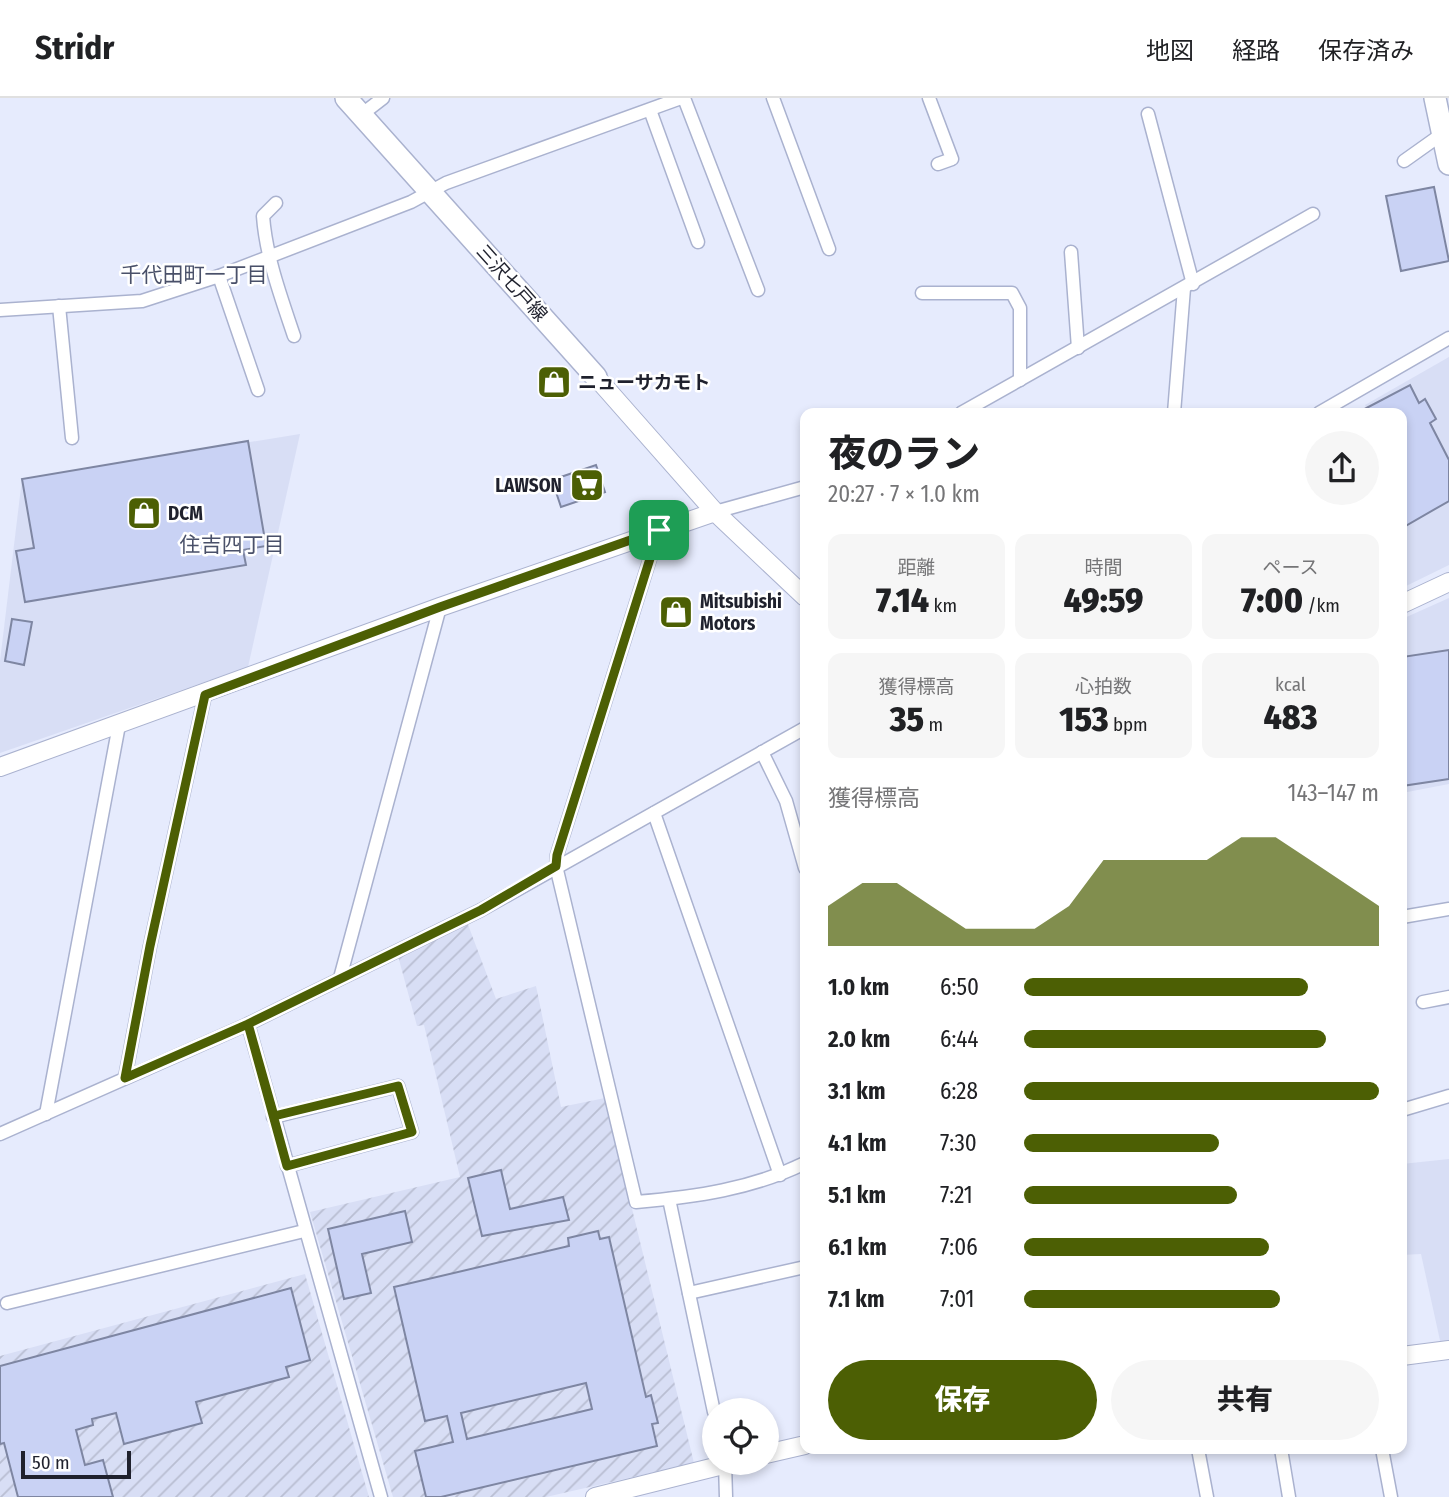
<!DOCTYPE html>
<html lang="ja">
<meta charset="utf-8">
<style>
:root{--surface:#fff;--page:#f6f6f6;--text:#202124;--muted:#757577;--line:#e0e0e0;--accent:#4c5f04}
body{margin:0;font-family:"Fira Sans Condensed","Noto Sans JP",sans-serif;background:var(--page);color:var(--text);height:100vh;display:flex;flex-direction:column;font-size:26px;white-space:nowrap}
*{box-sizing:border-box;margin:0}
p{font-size:23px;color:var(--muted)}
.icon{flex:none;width:38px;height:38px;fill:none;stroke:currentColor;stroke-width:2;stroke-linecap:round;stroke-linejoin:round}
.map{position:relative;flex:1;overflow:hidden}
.drawer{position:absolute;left:800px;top:310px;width:607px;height:1046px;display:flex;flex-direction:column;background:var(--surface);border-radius:14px;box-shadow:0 4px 10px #0003}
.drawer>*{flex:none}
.fabs{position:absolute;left:702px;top:1300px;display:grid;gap:14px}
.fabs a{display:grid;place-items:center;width:77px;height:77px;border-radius:50%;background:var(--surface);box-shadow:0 4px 10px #0003;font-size:35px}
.scale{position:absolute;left:21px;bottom:18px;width:110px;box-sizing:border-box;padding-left:7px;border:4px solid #1f212d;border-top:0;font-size:19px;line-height:24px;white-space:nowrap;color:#1f212d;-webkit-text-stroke:5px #fff;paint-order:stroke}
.pin{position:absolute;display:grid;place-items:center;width:60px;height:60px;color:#fff;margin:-30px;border-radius:14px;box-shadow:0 4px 10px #0006}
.round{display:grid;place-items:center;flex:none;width:74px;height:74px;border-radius:37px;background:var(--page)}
.overview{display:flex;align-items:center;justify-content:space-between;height:119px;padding:0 28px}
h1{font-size:38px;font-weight:800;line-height:52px}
.stats{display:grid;grid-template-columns:repeat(3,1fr);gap:10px;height:119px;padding:7px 28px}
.stats div{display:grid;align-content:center;border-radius:14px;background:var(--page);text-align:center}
.stats b{font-size:35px;font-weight:800}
.stats small{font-size:19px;font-weight:400}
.stats p{font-size:19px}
.chart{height:196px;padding:14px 28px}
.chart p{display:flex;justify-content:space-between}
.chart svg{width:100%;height:126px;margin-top:7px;fill:var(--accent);opacity:.7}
.cta{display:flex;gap:14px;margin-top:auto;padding:14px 28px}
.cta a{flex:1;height:80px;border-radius:42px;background:var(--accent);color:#fff;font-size:28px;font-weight:800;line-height:80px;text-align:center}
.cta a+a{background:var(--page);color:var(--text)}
ul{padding:0 28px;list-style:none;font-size:23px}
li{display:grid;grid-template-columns:112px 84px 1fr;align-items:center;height:52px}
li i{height:18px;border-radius:9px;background:var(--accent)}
header{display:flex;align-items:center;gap:42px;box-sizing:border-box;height:98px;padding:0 35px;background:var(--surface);border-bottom:2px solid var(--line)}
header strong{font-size:33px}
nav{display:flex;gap:38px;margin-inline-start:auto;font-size:24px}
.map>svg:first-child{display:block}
</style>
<header>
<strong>Stridr</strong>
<nav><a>地図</a><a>経路</a><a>保存済み</a></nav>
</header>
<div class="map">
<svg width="1449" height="1399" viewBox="0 0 1449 1399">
<defs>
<pattern id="industrial-furrows" width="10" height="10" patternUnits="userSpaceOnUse" patternTransform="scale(1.75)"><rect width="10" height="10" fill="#d8def5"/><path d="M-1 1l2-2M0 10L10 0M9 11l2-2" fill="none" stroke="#b9bed2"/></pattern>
</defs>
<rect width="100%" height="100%" fill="#e6ebfd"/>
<!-- built -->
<g fill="#d8def5">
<path d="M1449,259v208l-47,23v-107l3,-2 -3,-7v-59h-33l-4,-8z"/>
<path d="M300,336l-52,233 -248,86v-92l22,-182z"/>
<path d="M1449,500v186l-47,9v-174z"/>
<path d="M1449,1061v184l-8,2 -20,-91 -19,1v-91z"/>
</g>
<!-- industrial -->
<g fill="url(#industrial-furrows)">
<path d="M467,824l29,77 40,-13 25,121 44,-9 89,365 -148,34h-153l-83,-285 150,-35 -36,-152 -7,1 -19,-70z"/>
<path d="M305,1176l64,223h-369v-141z"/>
</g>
<!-- building -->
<g fill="#c9d2f4" stroke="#7e86a2" stroke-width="2" fill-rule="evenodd">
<path d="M1434,89l15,74 -48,10 -15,-75z"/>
<path d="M1410,287l9,18 6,-4 11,20 -6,4 19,37v41l-47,27v-115h-45z"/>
<path d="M248,343l18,105 -23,4 3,15 -221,37 -9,-51 18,-3 -12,-69z"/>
<path d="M596,367l9,27 -44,15 -9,-27z"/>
<path d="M12,521l20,3 -8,43 -19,-4z"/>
<path d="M1449,552v129l-47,7v-129z"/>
<path d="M501,1072l9,39 53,-12 6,23 -87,16 -14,-58z"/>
<path d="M405,1113l7,31 -50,12 9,39 -27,6 -16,-70z"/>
<path d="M598,1133l2,8 9,-2 37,160 5,-2 7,28 -6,1 5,22 -216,51h-15l-11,-46 38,-9 -6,-26 -22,5 -31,-134 175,-41 -1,-8zM586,1285l6,26 -125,30 -6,-26z"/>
<path d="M291,1190l19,72 -24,7 3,10 -93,25 6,21 -78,21 -8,-31 -24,6 1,6 -17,5 9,35 18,-5 10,37h-95l-14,-54 -4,1v-78z"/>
</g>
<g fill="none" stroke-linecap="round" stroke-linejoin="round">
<!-- street casing -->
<g stroke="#aab2cf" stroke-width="15">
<g id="street">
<path d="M684,0l74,192"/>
<path d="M773,0l56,151"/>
<path d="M929,0l23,61 -14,5"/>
<path d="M650,12l48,132"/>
<path d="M1148,16l45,170"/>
<path d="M361,17l22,-17"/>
<path d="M1404,63l38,-27"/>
<path d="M276,105l-13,13c3,41 18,81 31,120"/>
<path d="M1071,154l7,96"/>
<path d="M219,178l39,114"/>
<path d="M922,195h90l8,15v72"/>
<path d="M59,208l13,132"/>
<path d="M0,212l142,-9 77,-25 192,-74 35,-19 235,-85"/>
<path d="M961,315l352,-199"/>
<path d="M1174,315l10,-125"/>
<path d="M1319,315l130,-75"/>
<path d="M715,414l90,-25"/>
<path d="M659,432l-102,325 -1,11 80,336c59,-5 116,-13 169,-39"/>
<path d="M762,654l24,49 19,67"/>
<path d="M654,715l126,362"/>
<path d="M1402,819l47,-8"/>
<path d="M340,880l100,-371"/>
<path d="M1423,904l26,-5"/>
<path d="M248,926l133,473"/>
<path d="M125,980l25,-132 55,-251"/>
<path d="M1402,1012l47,-14"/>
<path d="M46,1016l73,-389"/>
<path d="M273,1019l125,-31 14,46 -125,34"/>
<path d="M0,1036l248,-110 233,-114 324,-182"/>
<path d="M669,1101l45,213"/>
<path d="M689,1195l116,-26"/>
<path d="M7,1205l297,-72"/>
<path d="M1198,1351l9,48"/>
<path d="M1281,1351l8,48"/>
<path d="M1382,1351l9,48"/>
<path d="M725,1365l1,34"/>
</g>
</g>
<!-- secondary casing -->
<g stroke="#aab2cf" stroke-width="20">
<g id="secondary">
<path d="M596,279l119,135"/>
<path d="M1402,506l47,-22"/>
<path d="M0,669l440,-160 275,-95 90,85"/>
<path d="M1402,1258l47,-6"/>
<path d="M766,1356l39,-9"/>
<path d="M595,1399l136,-34"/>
</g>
</g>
<!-- primary casing -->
<g stroke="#aab2cf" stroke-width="24">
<g id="primary">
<path d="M346,0l250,279"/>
<path d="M1435,0l14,66"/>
</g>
</g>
<!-- street -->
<use href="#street" stroke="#fff" stroke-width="12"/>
<!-- secondary -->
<use href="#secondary" stroke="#fff" stroke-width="18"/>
<!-- primary -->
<use href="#primary" stroke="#fff" stroke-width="21"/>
</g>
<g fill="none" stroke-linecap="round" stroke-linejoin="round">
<!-- route casing -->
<g stroke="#fff" stroke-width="14">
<path id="route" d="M659,432l-219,77 -235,88 -55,251 -25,132 123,-54 26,92 124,-30 14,46 -125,34 -39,-142 233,-114 75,-44 1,-11 102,-325"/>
</g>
<!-- route -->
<use href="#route" stroke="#4c5f04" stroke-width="9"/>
</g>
<!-- icons -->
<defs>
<g id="shop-square" transform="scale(1.75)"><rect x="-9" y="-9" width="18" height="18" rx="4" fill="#4c5f04" stroke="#fff"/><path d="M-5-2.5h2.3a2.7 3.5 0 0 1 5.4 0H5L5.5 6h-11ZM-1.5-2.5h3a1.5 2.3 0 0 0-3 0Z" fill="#fff"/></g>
<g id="supermarket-square" transform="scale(1.75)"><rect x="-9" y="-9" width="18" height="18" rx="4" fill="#4c5f04" stroke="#fff"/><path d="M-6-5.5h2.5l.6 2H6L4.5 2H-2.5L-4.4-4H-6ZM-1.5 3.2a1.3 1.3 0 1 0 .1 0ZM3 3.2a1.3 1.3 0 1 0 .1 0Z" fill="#fff"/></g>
</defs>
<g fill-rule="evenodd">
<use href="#shop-square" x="554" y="284"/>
<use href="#supermarket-square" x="587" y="387"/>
<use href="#shop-square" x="144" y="415"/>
<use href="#shop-square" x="676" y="514"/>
</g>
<g text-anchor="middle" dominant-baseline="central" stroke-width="5" stroke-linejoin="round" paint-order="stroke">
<!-- street labels -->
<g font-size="19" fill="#1f212d" stroke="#fff">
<text transform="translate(512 185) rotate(48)">三沢七戸線</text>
</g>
<!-- poi labels -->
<g font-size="19" font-weight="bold" fill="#1f212d" stroke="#fff" text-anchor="start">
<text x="578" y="284">ニューサカモト</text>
<text x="562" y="387" text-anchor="end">LAWSON</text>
<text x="168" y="415">DCM</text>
<text x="700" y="503">Mitsubishi<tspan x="700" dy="22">Motors</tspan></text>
</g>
<!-- neighbourhood labels -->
<g font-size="21" fill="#495069" stroke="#fff">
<text x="194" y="177">千代田町一丁目</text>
<text x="232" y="447">住吉四丁目</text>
</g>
</g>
</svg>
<div class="fabs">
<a><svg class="icon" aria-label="locate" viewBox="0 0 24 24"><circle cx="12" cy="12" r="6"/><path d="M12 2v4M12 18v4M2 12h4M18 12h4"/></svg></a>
</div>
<div class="scale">50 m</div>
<div class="pin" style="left:659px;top:432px;background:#1e9e55"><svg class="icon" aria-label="arrive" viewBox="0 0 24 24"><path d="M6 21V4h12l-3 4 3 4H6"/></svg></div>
<section class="drawer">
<div class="overview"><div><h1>夜のラン</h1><p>20:27 · 7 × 1.0 km</p></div><a class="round"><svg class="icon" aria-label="share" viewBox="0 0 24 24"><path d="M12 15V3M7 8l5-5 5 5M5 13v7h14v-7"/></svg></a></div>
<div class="stats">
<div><p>距離</p><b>7.14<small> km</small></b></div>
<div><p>時間</p><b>49:59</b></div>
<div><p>ペース</p><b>7:00<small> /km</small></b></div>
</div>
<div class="stats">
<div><p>獲得標高</p><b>35<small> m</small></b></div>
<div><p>心拍数</p><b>153<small> bpm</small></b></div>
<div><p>kcal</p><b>483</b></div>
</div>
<div class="chart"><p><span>獲得標高</span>143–147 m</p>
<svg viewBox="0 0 160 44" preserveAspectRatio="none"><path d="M0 44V30L10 22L20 22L30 30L40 38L50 38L60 38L70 30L80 14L90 14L100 14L110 14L120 6L130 6L140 14L150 22L160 30V44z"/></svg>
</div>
<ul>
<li><b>1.0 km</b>6:50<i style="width:80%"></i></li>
<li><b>2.0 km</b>6:44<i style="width:85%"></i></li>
<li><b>3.1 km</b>6:28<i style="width:100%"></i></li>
<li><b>4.1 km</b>7:30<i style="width:55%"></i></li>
<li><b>5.1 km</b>7:21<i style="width:60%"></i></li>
<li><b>6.1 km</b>7:06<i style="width:69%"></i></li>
<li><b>7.1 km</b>7:01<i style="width:72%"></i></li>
</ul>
<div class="cta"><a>保存</a><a>共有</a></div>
</section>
</div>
